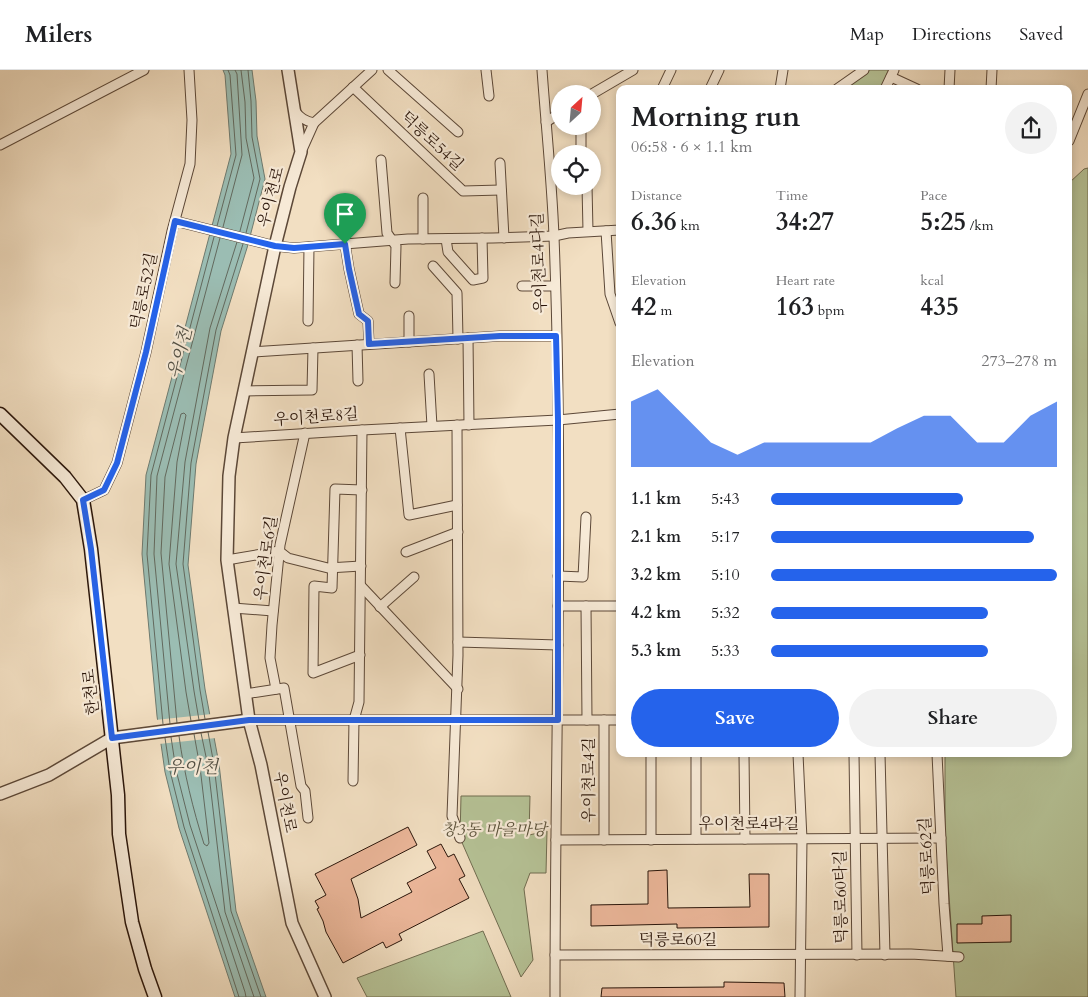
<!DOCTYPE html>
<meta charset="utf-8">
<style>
:root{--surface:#fff;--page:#f2f2f2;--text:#202124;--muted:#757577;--line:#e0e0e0;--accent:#2563eb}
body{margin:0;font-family:Cardo,"Noto Serif KR",serif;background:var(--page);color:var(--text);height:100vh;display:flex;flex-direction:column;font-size:19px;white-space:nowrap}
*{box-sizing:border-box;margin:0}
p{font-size:16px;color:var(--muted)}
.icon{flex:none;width:28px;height:28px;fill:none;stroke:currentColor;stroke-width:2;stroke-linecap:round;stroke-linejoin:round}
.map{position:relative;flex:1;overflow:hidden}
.drawer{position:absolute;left:616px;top:15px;width:456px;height:672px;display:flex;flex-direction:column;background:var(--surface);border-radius:10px;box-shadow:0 2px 8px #0003}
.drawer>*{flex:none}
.needle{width:32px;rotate:26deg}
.fabs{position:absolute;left:551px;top:15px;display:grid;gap:10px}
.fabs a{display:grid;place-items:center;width:50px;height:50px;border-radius:50%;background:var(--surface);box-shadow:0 2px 8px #0003;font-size:25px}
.pin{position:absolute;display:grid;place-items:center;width:42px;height:42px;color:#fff;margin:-51px -21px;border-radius:50% 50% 50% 0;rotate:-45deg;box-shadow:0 0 5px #0007}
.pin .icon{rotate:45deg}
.round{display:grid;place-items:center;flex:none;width:52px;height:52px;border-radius:26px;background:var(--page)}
.headline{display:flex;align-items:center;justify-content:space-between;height:85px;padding:0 15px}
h1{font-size:28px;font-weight:700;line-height:38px}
.stats{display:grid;grid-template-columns:repeat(3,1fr);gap:8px;height:85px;padding:5px 15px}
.stats div{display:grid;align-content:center}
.stats b{font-size:25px;font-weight:700}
.stats small{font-size:14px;font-weight:400}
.stats p{font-size:14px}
.chart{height:140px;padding:10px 15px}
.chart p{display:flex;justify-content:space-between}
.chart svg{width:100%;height:90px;margin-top:5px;fill:var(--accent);opacity:.7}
.button{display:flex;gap:10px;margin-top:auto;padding:10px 15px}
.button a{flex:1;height:58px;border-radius:30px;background:var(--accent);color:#fff;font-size:20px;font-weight:700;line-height:58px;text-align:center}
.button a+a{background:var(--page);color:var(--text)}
ul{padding:0 15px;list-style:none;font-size:16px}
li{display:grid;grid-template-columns:80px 60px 1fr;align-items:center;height:38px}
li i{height:12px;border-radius:6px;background:var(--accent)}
header{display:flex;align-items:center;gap:30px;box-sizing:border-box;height:70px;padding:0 25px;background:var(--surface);border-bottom:1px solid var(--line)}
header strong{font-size:24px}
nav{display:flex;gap:28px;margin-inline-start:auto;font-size:18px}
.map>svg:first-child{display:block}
</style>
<header>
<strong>Milers</strong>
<nav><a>Map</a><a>Directions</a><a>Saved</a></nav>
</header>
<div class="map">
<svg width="1088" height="927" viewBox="0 0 1088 927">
<rect width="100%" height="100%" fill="#f2dfc2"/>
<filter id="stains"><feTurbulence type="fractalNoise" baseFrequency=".004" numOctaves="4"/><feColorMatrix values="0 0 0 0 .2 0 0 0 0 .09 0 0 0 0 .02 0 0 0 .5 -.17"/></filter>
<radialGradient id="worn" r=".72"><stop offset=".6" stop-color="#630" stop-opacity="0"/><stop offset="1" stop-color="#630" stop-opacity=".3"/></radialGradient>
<!-- green -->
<g fill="#b6c397" stroke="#706c50">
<path d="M867,0h25l-9,19h-43z"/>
<path d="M1088,98v829h-132l-11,-160v-83h124v-571l15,-14z"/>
<path d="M461,726h69l-1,39 18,-4 -1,42h-16l-6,16 9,71 -12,17 -61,-139z"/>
<path d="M483,861l28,66h-144l-10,-19z"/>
</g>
<!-- water -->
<path fill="#9bbdb3" stroke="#6e7a6f" d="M223,0h29l4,31 1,35 8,43 -18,69 -26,83 -25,133 -8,101 17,124 14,75 17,147 30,86h-31l-56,-169 -14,-56 -8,-56 -15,-162 4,-79 85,-321 -6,-79z"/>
<!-- pier -->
<path fill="#f2dfc2" d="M212,644l4,24 -57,6 -4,-24z"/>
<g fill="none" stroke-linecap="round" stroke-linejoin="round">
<!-- shore -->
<g stroke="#62695e" stroke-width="1">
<path d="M217,156l19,-71 -6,-80 -2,-5"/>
<path d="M223,157l19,-72 -5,-81 -2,-4"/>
<path d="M240,161l14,-53 -8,-40 -1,-36 -4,-32"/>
<path d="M246,163l14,-54 -8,-42 -1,-36 -3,-31"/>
<path d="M205,649l-5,-29 -17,-126 8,-101 25,-133 27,-86"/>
<path d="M199,650l-5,-29 -18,-127 9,-102 25,-134 27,-86"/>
<path d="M177,653l-16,-170 4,-76 16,-63 3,-1 2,2 -9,47 -8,102 17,128 5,29"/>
<path d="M163,654l-16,-170 4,-79 63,-238"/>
<path d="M170,654l-16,-170 3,-78 63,-238"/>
<path d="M208,662l6,33 17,146 30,86"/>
<path d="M201,663l7,33 17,146 29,85"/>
<path d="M179,666c5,37 14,73 25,108l3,2 2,-3 -9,-76 -6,-33"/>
<path d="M171,667l5,33 14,55 55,167 1,5"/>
<path d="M165,668l5,33 14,56 55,170"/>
</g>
</g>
<!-- building -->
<g fill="#ebb699" stroke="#2a150a">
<path d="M408,757l9,18 -66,34 7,20 3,19 51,-26 -5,-9 29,-15 -9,-17 14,-7 7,13 6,-3 11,22 -6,3 10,19 -70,36 3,6 -16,8 -3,-6 -40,21 -17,-31 -3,-11 -6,-12 2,-1 -4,-7 11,-6 -11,-21z"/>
<path d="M667,800l1,38 82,-1 -1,-33h20v53l-92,1v-4l-86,2v-21l57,-1v-33z"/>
<path d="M1011,845v27l-54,1v-19h25v-8z"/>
<path d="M724,912l60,1 1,14h-184l1,-9 122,-1z"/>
</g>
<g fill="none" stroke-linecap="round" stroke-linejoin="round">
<!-- minor casing -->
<g stroke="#5c4838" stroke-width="11">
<g id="minor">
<path d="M388,0l70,62"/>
<path d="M486,0l3,26"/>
<path d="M542,0c4,56 10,112 12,167 10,253 1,507 1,760"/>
<path d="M891,7l26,12"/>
<path d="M353,17l110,104 38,-1"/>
<path d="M662,19l9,-19"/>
<path d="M710,19l9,-19"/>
<path d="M780,19l3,-19"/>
<path d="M837,19l27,-19"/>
<path d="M885,19l9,-19"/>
<path d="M949,19l1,-19"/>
<path d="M991,19l1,-19"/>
<path d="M592,24l41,-24"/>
<path d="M295,41c5,7 10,10 19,12"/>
<path d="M546,52l14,-9"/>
<path d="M581,56v28"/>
<path d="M1069,71l19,-47"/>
<path d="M0,75l144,-75"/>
<path d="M301,82l13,-29 58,-53"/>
<path d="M381,90l6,73 9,13 -1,37"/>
<path d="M500,93l4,75"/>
<path d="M587,116l1,45"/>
<path d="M423,128v41"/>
<path d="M175,151l100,25 19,2 114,-9 85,-1 61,-2 14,-3 52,-3"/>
<path d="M606,161l4,63 10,29"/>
<path d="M446,169l2,13 25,28 10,-2 -1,-40"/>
<path d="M345,174l4,25 10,45 9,7 1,23"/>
<path d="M433,196l24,27 1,46"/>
<path d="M522,216h33"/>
<path d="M409,246v26"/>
<path d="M308,251l1,-74"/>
<path d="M468,268l1,87"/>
<path d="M357,275l1,36"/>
<path d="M252,282l248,-16h56"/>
<path d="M429,304l3,52"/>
<path d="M244,321l68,-1 1,-42"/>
<path d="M457,355l1,230 -6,161 8,22"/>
<path d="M400,358l9,87 48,-10"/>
<path d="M234,368l128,-8 196,-10 62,-6"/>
<path d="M83,430l21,-10 13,-27 29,-111 26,-121 18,-67 2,-44 -3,-50"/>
<path d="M406,482l52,-20"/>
<path d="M227,490l52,-9 9,7 40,10 33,-2"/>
<path d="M558,506l25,1 3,-60"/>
<path d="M361,516l97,103"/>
<path d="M558,536h62"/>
<path d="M586,536l1,114"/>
<path d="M380,537l34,-30"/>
<path d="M233,538l40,3"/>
<path d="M458,572l100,3"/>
<path d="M360,585l-47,18 1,-87 18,2 3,-99 27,1"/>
<path d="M276,619l-6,-31 2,-33 8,-80 25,-112"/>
<path d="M245,624l39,-6 17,98 4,5 3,27"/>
<path d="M249,650h371"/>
<path d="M604,650v120"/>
<path d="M651,684v86"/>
<path d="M744,684l1,85"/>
<path d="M798,684l4,85 -2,158"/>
<path d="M854,684l3,201"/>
<path d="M880,684l5,201"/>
<path d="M937,684l7,150 4,52"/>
<path d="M353,711l1,-61 5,-18 3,-272"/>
<path d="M696,769v-85"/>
<path d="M556,770l385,-2"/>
<path d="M555,885l356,-1 48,3"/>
</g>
</g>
<!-- tertiary casing -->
<g stroke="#5c4838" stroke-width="14">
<g id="tertiary">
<path d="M288,0l13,82 -11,35 -15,59 -41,192 -5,38 -2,84 22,160 12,45 31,158 33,74"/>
<path d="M0,724l49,-19 63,-37 137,-18"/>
</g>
</g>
<!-- secondary casing -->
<g stroke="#2a150a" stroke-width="15">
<path id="secondary" d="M0,344l65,63 18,23 8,49 27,246 1,39 13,88 13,47 10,28"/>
</g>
<!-- minor -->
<use href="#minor" stroke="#f7ead7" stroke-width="9"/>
<!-- tertiary -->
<use href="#tertiary" stroke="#f7ead7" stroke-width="11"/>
<!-- secondary -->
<use href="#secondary" stroke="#f7ead7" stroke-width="12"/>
</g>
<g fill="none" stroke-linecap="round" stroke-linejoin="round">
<!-- route casing -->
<g stroke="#fff" stroke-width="10">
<path id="route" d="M175,151l100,25 19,2 51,-4 4,25 10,45 9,7 1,23 131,-8h56l2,84v300h-309l-137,18 -21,-189 -8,-49 21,-10 13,-27 29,-111z"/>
</g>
<!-- route -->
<use href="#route" stroke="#2563eb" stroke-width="6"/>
</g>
<g text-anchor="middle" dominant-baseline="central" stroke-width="4.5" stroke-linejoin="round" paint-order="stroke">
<!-- street labels -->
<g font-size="16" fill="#2a150a" stroke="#f7ead7">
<text transform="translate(432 71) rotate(43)">덕릉로54길</text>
<text transform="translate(271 127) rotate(-75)">우이천로</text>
<text transform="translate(539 193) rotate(-92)">우이천로4다길</text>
<text transform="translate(144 221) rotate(-78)">덕릉로52길</text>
<text transform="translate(316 347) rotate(-4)">우이천로8길</text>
<text transform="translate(266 488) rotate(-82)">우이천로6길</text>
<text transform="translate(91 622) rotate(-96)">한천로</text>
<text transform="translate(589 710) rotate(-90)">우이천로4길</text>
<text transform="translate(285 732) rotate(79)">우이천로</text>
<text x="749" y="754">우이천로4라길</text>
<text transform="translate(927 786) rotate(-93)">덕릉로62길</text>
<text transform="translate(841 827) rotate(-91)">덕릉로60타길</text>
<text x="678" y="870">덕릉로60길</text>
</g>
<!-- park labels -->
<g font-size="16" font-style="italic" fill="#5b523b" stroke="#f7ead7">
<text x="494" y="760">창3동 마을마당</text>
</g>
<!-- water labels -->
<g font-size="18" font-style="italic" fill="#525045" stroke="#f7ead7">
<text transform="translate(180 283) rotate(-76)">우이천</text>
<text x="192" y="697">우이천</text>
</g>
</g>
<rect width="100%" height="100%" filter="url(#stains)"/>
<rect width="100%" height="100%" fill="url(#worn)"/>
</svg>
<div class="fabs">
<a><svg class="needle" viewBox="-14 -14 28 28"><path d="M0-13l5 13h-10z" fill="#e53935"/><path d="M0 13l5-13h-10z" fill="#757577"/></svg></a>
<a><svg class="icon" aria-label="locate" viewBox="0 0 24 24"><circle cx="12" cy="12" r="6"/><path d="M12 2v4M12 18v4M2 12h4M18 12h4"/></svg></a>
</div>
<div class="pin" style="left:345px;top:174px;background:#1e9e55"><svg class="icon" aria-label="arrive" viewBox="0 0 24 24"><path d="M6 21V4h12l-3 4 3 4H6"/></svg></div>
<section class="drawer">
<div class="headline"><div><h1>Morning run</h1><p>06:58 · 6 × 1.1 km</p></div><a class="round"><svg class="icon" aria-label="share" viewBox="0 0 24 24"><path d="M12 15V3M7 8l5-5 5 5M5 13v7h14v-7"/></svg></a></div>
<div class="stats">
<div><p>Distance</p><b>6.36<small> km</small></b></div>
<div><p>Time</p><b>34:27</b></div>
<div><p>Pace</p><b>5:25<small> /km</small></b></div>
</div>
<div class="stats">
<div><p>Elevation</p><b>42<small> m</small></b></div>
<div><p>Heart rate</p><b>163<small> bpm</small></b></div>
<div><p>kcal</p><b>435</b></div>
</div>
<div class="chart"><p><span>Elevation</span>273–278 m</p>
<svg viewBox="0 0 160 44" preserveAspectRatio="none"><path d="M0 44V12L10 6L20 19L30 32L40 38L50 32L60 32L70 32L80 32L90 32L100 25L110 19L120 19L130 32L140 32L150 19L160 12V44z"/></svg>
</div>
<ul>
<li><b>1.1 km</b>5:43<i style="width:67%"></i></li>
<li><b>2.1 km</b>5:17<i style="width:92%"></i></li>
<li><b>3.2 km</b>5:10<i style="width:100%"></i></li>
<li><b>4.2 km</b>5:32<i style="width:76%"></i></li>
<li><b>5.3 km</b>5:33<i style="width:76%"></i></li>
</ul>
<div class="button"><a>Save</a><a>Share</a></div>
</section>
</div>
